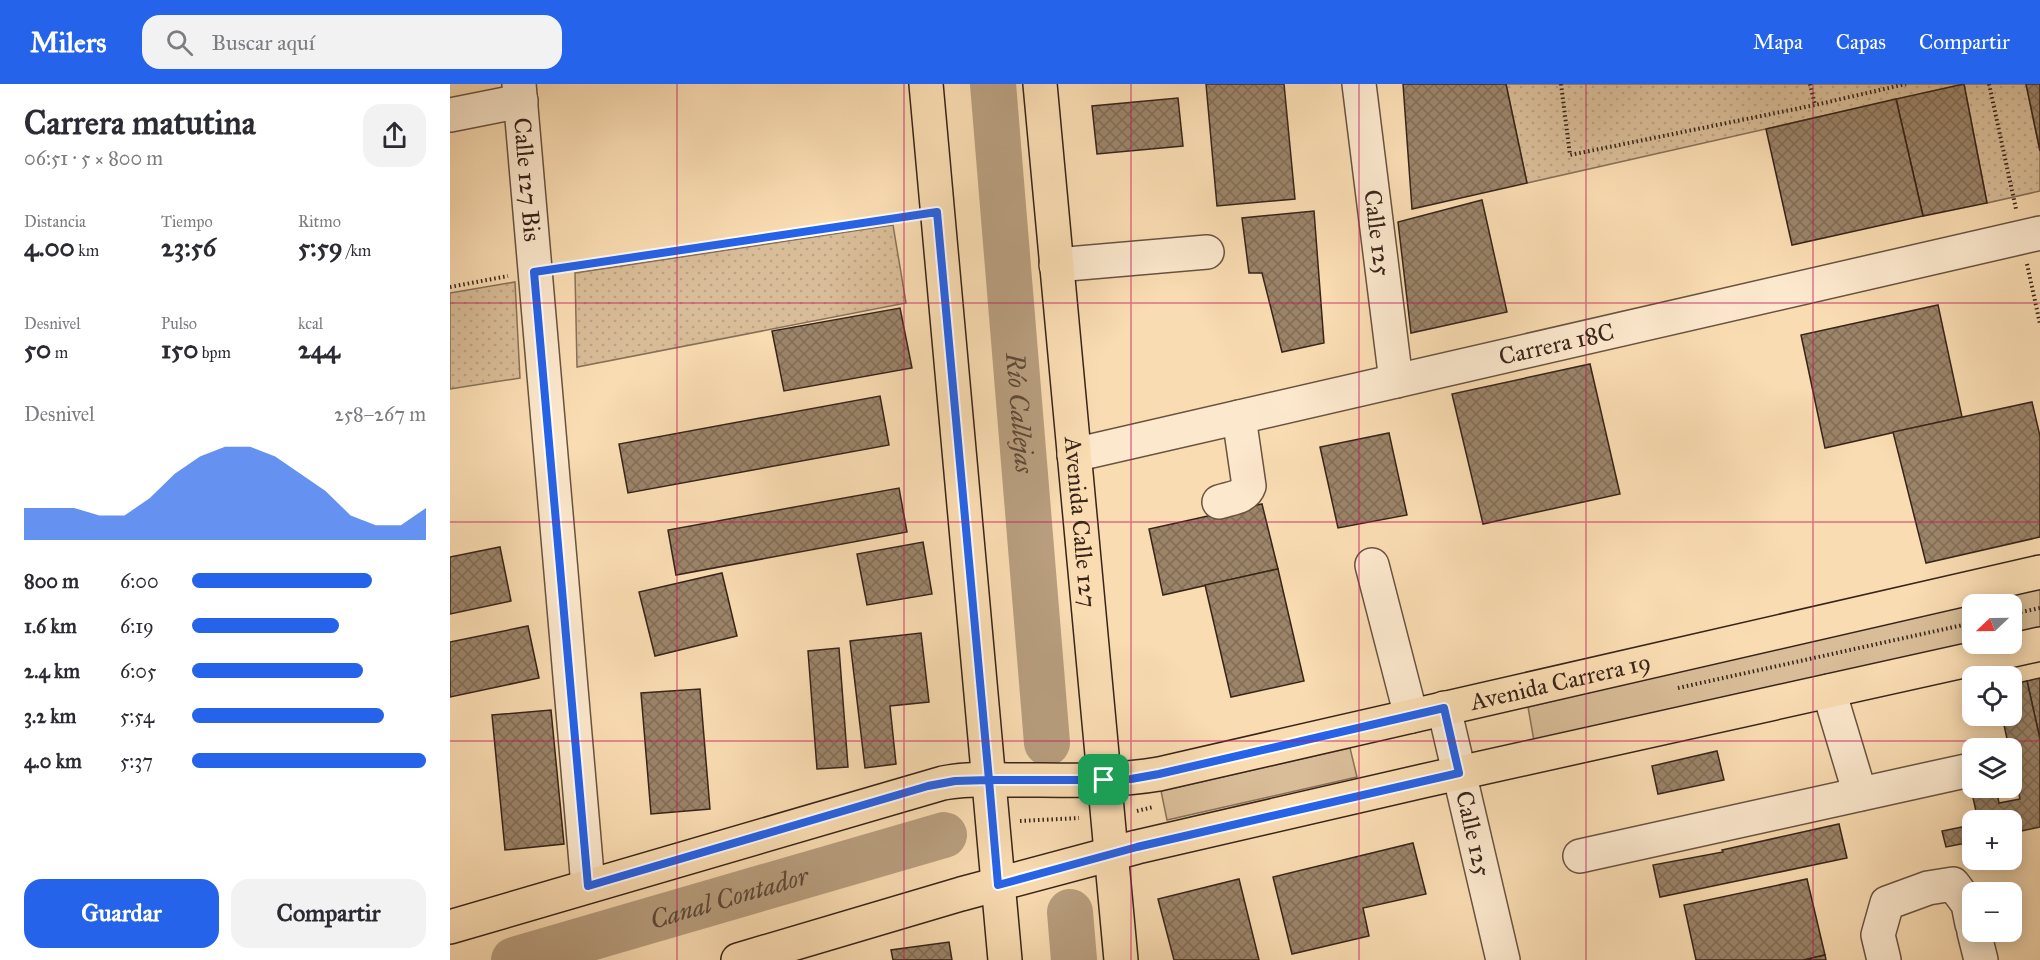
<!DOCTYPE html>
<html lang="es">
<meta charset="utf-8">
<style>
:root{--surface:#fff;--page:#f2f2f3;--text:#2b2b33;--muted:#7c7c81;--accent:#2563eb}
body{margin:0;font-family:"IM FELL Great Primer",serif;background:var(--page);color:var(--text);height:100vh;display:flex;flex-direction:column;font-size:22px;white-space:nowrap}
*{box-sizing:border-box;margin:0}
p{font-size:20px;color:var(--muted)}
.icon{flex:none;width:33px;height:33px;fill:none;stroke:currentColor;stroke-width:2;stroke-linecap:round;stroke-linejoin:round}
.map{position:relative;flex:1;overflow:hidden}
.side{display:flex;flex-direction:column;background:var(--surface);width:450px}
.side>*{flex:none}
.needle{width:39px;rotate:248deg}
.controls{position:absolute;left:1512px;top:510px;display:grid;gap:12px}
.controls a{display:grid;place-items:center;width:60px;height:60px;border-radius:12px;background:var(--surface);box-shadow:0 3px 15px #0003;font-size:30px}
.pin{position:absolute;display:grid;place-items:center;width:51px;height:51px;color:#fff;margin:-26px;border-radius:12px;box-shadow:0 3px 9px #0006}
.round{display:grid;place-items:center;flex:none;width:63px;height:63px;border-radius:18px;background:var(--page)}
.head{display:flex;align-items:center;justify-content:space-between;height:102px;padding:0 24px}
h1{font-size:33px;font-weight:700;line-height:45px}
.stats{display:grid;grid-template-columns:repeat(3,1fr);gap:9px;height:102px;padding:6px 24px}
.stats div{display:grid;align-content:center}
.stats b{font-size:26px;font-weight:700}
.stats small{font-size:16px;font-weight:400}
.stats p{font-size:16px}
.chart{height:168px;padding:12px 24px}
.chart p{display:flex;justify-content:space-between}
.chart svg{width:100%;height:108px;margin-top:6px;fill:var(--accent);opacity:.7}
.button{display:flex;gap:12px;margin-top:auto;padding:12px 24px}
.button a{flex:1;height:69px;border-radius:18px;background:var(--accent);color:#fff;font-size:24px;font-weight:700;line-height:69px;text-align:center}
.button a+a{background:var(--page);color:var(--text)}
ul{padding:0 24px;list-style:none;font-size:20px}
li{display:grid;grid-template-columns:96px 72px 1fr;align-items:center;height:45px}
li i{height:15px;border-radius:8px;background:var(--accent)}
header{display:flex;align-items:center;gap:36px;box-sizing:border-box;height:84px;padding:0 30px;background:var(--accent);color:#fff}
header strong{font-size:28px}
nav{display:flex;gap:33px;margin-inline-start:auto;font-size:21px}
.search{width:420px;height:54px;background:var(--page);display:flex;align-items:center;gap:15px;box-sizing:border-box;padding:0 21px;border-radius:18px;color:var(--muted);font-size:22px}
main{display:flex;flex:1;min-height:0}
.map>svg:first-child{display:block}
</style>
<header>
<strong>Milers</strong>
<div class="search"><svg class="icon" aria-label="search" viewBox="0 0 24 24"><circle cx="10" cy="10" r="6"/><path d="M15 15l6 6"/></svg>Buscar aquí</div>
<nav><a>Mapa</a><a>Capas</a><a>Compartir</a></nav>
</header>
<main>
<section class="side">
<div class="head"><div><h1>Carrera matutina</h1><p>06:51 · 5 × 800 m</p></div><a class="round"><svg class="icon" aria-label="share" viewBox="0 0 24 24"><path d="M12 15V3M7 8l5-5 5 5M5 13v7h14v-7"/></svg></a></div>
<div class="stats">
<div><p>Distancia</p><b>4.00<small> km</small></b></div>
<div><p>Tiempo</p><b>23:56</b></div>
<div><p>Ritmo</p><b>5:59<small> /km</small></b></div>
</div>
<div class="stats">
<div><p>Desnivel</p><b>50<small> m</small></b></div>
<div><p>Pulso</p><b>150<small> bpm</small></b></div>
<div><p>kcal</p><b>244</b></div>
</div>
<div class="chart"><p><span>Desnivel</span>258–267 m</p>
<svg viewBox="0 0 160 44" preserveAspectRatio="none"><path d="M0 44V31L10 31L20 31L30 34L40 34L50 27L60 17L70 10L80 6L90 6L100 10L110 17L120 24L130 34L140 38L150 38L160 31V44z"/></svg>
</div>
<ul>
<li><b>800 m</b>6:00<i style="width:77%"></i></li>
<li><b>1.6 km</b>6:19<i style="width:63%"></i></li>
<li><b>2.4 km</b>6:05<i style="width:73%"></i></li>
<li><b>3.2 km</b>5:54<i style="width:82%"></i></li>
<li><b>4.0 km</b>5:37<i style="width:100%"></i></li>
</ul>
<div class="button"><a>Guardar</a><a>Compartir</a></div>
</section>
<div class="map">
<svg width="1590" height="876" viewBox="0 0 1590 876">
<defs>
<pattern id="park-dots" width="8" height="8" patternUnits="userSpaceOnUse" patternTransform="scale(1.5)"><rect width="8" height="8" fill="#d9bd98"/><path d="M2 2h.1M6 6h.1" fill="none" stroke="#bba282" stroke-width="1.8" stroke-linecap="round"/></pattern>
<pattern id="building-cross-hatch" width="8" height="8" patternUnits="userSpaceOnUse" patternTransform="scale(1.5)"><rect width="8" height="8" fill="#9c8469"/><path d="M0 0l8 8M0 8l8-8" fill="none" stroke="#806c56"/></pattern>
</defs>
<rect width="100%" height="100%" fill="#fadcb2"/>
<filter id="stains"><feTurbulence type="fractalNoise" baseFrequency=".00333" numOctaves="4"/><feColorMatrix values="0 0 0 0 .2 0 0 0 0 .09 0 0 0 0 .02 0 0 0 .5 -.17"/></filter>
<radialGradient id="worn" r=".72"><stop offset=".6" stop-color="#630" stop-opacity="0"/><stop offset="1" stop-color="#630" stop-opacity=".3"/></radialGradient>
<!-- grass -->
<g fill="#d9bd98" stroke="#887159" stroke-width="1.5">
<path d="M1590,505v39l-28,6v-30h-40v39l-438,98 -6,-34 340,-80z"/>
<path d="M900,664l7,29 -190,43 -6,-29z"/>
</g>
<!-- park -->
<g fill="url(#park-dots)" stroke="#887159" stroke-width="1.5">
<path d="M1056,0h520l14,67v40l-53,12 -23,-119 -437,99z"/>
<path d="M443,141l13,78 -329,64 -2,-94z"/>
<path d="M65,198l5,96 -70,11v-96z"/>
</g>
<g fill="none" stroke-linecap="round" stroke-linejoin="round">
<!-- river -->
<g stroke="#b89e7e" stroke-width="46">
<path id="s1" d="M543,0l54,659"/>
<path d="M620,828l4,48"/>
<path id="s2" d="M64,876l430,-125"/>
</g>
</g>
<!-- building -->
<g fill="url(#building-cross-hatch)" stroke="#37251a" stroke-width="1.5">
<path d="M756,0h78l11,115 -78,7z"/>
<path d="M953,0h103l21,99 -115,26z"/>
<path d="M1514,0l23,119 -64,13 -27,-117z"/>
<path d="M1576,0h14v67z"/>
<path d="M728,14l5,48 -86,8 -5,-48z"/>
<path d="M1446,15l27,117 -131,29 -26,-116z"/>
<path d="M1032,116l25,112 -96,21 -13,-111z"/>
<path d="M864,127l10,132 -42,9 -20,-79h-13l-7,-55z"/>
<path d="M1488,221l24,112 -137,31 -24,-113z"/>
<path d="M450,224l12,60 -128,23 -12,-60z"/>
<path d="M1140,280l30,130 -137,30 -31,-130z"/>
<path d="M430,312l9,49 -261,48 -9,-49z"/>
<path d="M1582,318l8,34v101l-114,26 -33,-131z"/>
<path d="M939,349l18,82 -69,13 -18,-81z"/>
<path d="M449,404l8,44 -231,43 -8,-45z"/>
<path d="M812,420l16,65 -115,26 -14,-66z"/>
<path d="M473,458l9,52 -65,11 -10,-51z"/>
<path d="M50,463l11,54 -61,13v-57z"/>
<path d="M828,485l26,112 -73,16 -26,-112z"/>
<path d="M272,489l15,63 -82,20 -16,-64z"/>
<path d="M78,542l11,52 -89,19v-55z"/>
<path d="M471,549l8,69 -39,4 6,58 -31,4 -15,-127z"/>
<path d="M389,564l9,119 -31,2 -9,-118z"/>
<path d="M1590,594v61l-13,-58z"/>
<path d="M1577,597l13,58v88l-28,6v-13h-34l-9,-40h3v8h24l3,15 21,-4 -8,-41v-10h-3l-7,-32h10v-32z"/>
<path d="M250,605l10,120 -59,5 -10,-121z"/>
<path d="M101,626l13,134 -59,6 -13,-135z"/>
<path d="M1267,667l7,29 -66,14 -6,-28z"/>
<path d="M1389,740l8,34 -187,39 -7,-32 70,-13 -1,-2z"/>
<path d="M1522,741v17l-26,5 -4,-16z"/>
<path d="M963,759l13,51 -63,14 6,28 -77,18 -19,-77z"/>
<path d="M789,795l20,81h-85l-16,-61z"/>
<path d="M1357,795l18,76 -21,5h-108l-12,-55z"/>
<path d="M499,858l3,18h-59l-2,-10z"/>
<path d="M1375,871l1,5h-22z"/>
</g>
<g fill="none" stroke-linecap="round" stroke-linejoin="round">
<!-- minor casing -->
<g stroke="#685340" stroke-width="36">
<g id="minor">
<path id="s3" d="M69,0l69,802"/>
<path id="s4" d="M909,0l37,297"/>
<path d="M0,31l71,-14"/>
<path d="M606,181l151,-13"/>
<path id="s5" d="M624,371l966,-222"/>
<path d="M769,418c11,-4 26,-4 30,-16l-10,-69"/>
<path d="M922,481l39,151"/>
<path d="M1379,607l31,103"/>
<path id="s6" d="M994,624l59,252"/>
<path d="M1130,772l390,-86"/>
<path d="M1524,848l7,28"/>
<path d="M1434,876l-6,-25 9,-32 41,-15 25,-4 15,20 4,20"/>
</g>
</g>
<!-- major casing -->
<g stroke="#37251a" stroke-width="36">
<g id="major">
<path d="M476,0l79,876"/>
<path id="s7" d="M590,0l81,876"/>
<path id="s8" d="M0,843l493,-144c24,-5 49,-3 73,-3 48,0 95,2 143,-6l881,-202"/>
<path d="M288,876l223,-66 176,-47 286,-66 617,-137"/>
</g>
</g>
<!-- path -->
<g stroke="#37251a" stroke-width="4" stroke-dasharray="1.5 3" stroke-linecap="butt">
<path d="M1111,0l9,71 245,-50 91,-21"/>
<path d="M1360,0l5,21"/>
<path d="M1539,0l27,125"/>
<path d="M1577,180l13,60"/>
<path d="M113,183l346,-51"/>
<path d="M0,203l58,-11"/>
<path d="M1562,530l28,-6"/>
<path d="M1228,604l294,-65"/>
<path d="M687,727l16,-4"/>
<path d="M570,737l59,-3"/>
</g>
<!-- minor -->
<use href="#minor" stroke="#fce8cd" stroke-width="33"/>
<!-- major -->
<use href="#major" stroke="#fadcb2" stroke-width="33"/>
</g>
<g fill="none" stroke-linecap="round" stroke-linejoin="round">
<!-- route casing -->
<g stroke="#fff" stroke-width="12">
<path id="route" d="M654,696h-115l-52,-568 -403,60 54,614 340,-100 27,-5 34,-1 9,105 139,-38 322,-74 -15,-65 -285,66 -28,5 -27,1"/>
</g>
<!-- route -->
<use href="#route" stroke="#2563eb" stroke-width="8"/>
</g>
<!-- grid -->
<path fill="none" stroke="#c2185b" stroke-width="1.5" stroke-opacity="0.55" d="M227,0v876M454,0v876M681,0v876M909,0v876M1136,0v876M1363,0v876M0,219h1590M0,438h1590M0,657h1590"/>
<g text-anchor="middle" dominant-baseline="central" stroke-width="6" stroke-linejoin="round" paint-order="stroke">
<!-- street labels -->
<g font-size="24" fill="#37251a" stroke="#fce8cd">
<text stroke="none"><textPath href="#s3" startOffset="96">Calle 127 Bis</textPath></text>
<text stroke="none"><textPath href="#s4" startOffset="150">Calle 125</textPath></text>
<text stroke="none"><textPath href="#s5" startOffset="495">Carrera 18C</textPath></text>
<text stroke="none"><textPath href="#s7" startOffset="440">Avenida Calle 127</textPath></text>
<text stroke="none"><textPath href="#s8" startOffset="1142">Avenida Carrera 19</textPath></text>
<text stroke="none"><textPath href="#s6" startOffset="129">Calle 125</textPath></text>
</g>
<!-- water labels -->
<g font-size="26" font-style="italic" fill="#5e4938" stroke="#fce8cd">
<text stroke="none"><textPath href="#s1" startOffset="330">Río Callejas</textPath></text>
<text stroke="none"><textPath href="#s2" startOffset="224">Canal Contador</textPath></text>
</g>
</g>
<rect width="100%" height="100%" filter="url(#stains)"/>
<rect width="100%" height="100%" fill="url(#worn)"/>
</svg>
<div class="controls">
<a><svg class="needle" viewBox="-14 -14 28 28"><path d="M0-13l5 13h-10z" fill="#e53935"/><path d="M0 13l5-13h-10z" fill="#7c7c81"/></svg></a>
<a><svg class="icon" aria-label="locate" viewBox="0 0 24 24"><circle cx="12" cy="12" r="6"/><path d="M12 2v4M12 18v4M2 12h4M18 12h4"/></svg></a>
<a><svg class="icon" aria-label="layers" viewBox="0 0 24 24"><path d="M12 4l9 5-9 5-9-5zM3 14l9 5 9-5"/></svg></a>
<a>+</a>
<a>−</a>
</div>
<div class="pin" style="left:654px;top:696px;background:#1e9e55"><svg class="icon" aria-label="arrive" viewBox="0 0 24 24"><path d="M6 21V4h12l-3 4 3 4H6"/></svg></div>
</div>
</main>
